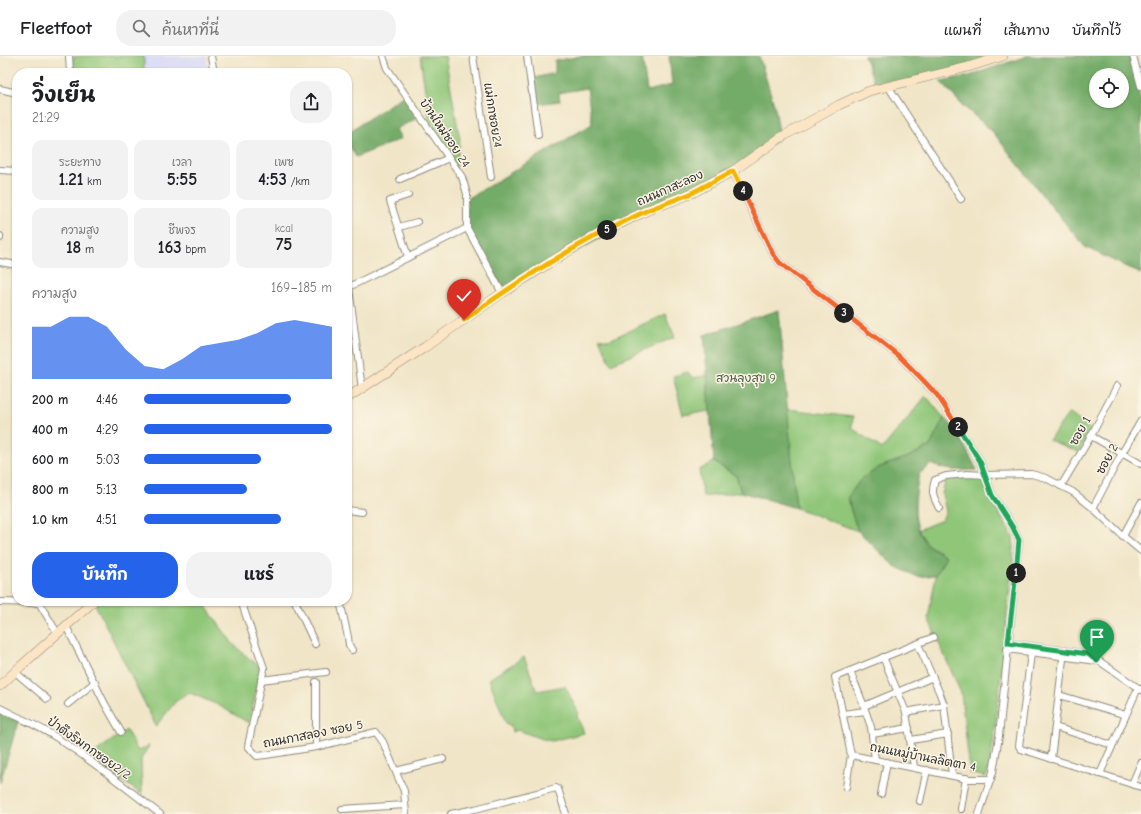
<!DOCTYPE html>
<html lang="th">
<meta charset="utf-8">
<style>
:root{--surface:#fff;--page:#f2f2f2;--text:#202124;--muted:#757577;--line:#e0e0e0;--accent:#2563eb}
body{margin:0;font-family:"Comic Neue","Playpen Sans Thai",sans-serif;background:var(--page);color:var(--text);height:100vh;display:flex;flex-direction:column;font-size:15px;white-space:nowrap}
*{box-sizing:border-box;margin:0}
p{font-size:13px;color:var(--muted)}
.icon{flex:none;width:22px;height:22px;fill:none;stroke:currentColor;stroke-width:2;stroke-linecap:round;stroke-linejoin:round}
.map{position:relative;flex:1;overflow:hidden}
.panel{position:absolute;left:12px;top:12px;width:340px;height:538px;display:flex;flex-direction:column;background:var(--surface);border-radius:16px;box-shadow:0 1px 3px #0004}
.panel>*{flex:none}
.buttons{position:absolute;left:1089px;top:12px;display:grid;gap:8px}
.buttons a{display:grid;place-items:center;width:40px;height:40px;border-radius:50%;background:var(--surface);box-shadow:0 1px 3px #0004;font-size:20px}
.pin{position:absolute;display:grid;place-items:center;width:34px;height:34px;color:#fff;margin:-41px -17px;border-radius:50% 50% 50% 0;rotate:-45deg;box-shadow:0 0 4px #0007}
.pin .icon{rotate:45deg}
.km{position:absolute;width:20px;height:20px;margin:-10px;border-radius:50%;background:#222;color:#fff;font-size:11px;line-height:20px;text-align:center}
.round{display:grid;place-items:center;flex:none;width:42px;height:42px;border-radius:16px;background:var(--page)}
.summary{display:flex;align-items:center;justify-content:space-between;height:68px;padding:0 20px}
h1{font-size:22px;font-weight:700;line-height:30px}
.stats{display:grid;grid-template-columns:repeat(3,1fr);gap:6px;height:68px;padding:4px 20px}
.stats div{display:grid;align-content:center;border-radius:10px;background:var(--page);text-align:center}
.stats b{font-size:17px;font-weight:700}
.stats small{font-size:11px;font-weight:400}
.stats p{font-size:11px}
.chart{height:112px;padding:8px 20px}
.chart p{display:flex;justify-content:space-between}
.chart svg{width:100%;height:72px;margin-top:4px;fill:var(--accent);opacity:.7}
.button{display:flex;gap:8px;margin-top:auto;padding:8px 20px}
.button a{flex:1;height:46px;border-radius:16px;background:var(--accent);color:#fff;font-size:16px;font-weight:700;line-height:46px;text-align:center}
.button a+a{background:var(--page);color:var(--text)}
ul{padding:0 20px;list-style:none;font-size:13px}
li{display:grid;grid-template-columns:64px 48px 1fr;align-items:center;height:30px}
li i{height:10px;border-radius:5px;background:var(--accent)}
header{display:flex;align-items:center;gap:24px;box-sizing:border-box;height:56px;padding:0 20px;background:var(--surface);border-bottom:1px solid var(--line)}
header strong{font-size:19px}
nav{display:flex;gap:22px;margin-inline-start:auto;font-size:14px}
.search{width:280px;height:36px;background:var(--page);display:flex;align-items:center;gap:10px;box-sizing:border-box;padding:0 14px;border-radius:16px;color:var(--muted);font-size:15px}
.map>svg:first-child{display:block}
</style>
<header>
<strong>Fleetfoot</strong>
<div class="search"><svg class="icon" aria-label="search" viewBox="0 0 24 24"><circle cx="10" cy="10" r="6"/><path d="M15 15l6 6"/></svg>ค้นหาที่นี่</div>
<nav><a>แผนที่</a><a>เส้นทาง</a><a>บันทึกไว้</a></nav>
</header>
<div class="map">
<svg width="1141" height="758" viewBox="0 0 1141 758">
<rect width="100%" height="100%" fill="#fcf5e5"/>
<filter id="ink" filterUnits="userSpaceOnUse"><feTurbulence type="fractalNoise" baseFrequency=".025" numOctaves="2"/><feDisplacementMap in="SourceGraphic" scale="8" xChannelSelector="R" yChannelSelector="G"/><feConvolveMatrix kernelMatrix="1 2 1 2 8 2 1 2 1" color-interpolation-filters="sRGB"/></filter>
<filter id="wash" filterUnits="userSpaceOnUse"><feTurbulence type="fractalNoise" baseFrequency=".012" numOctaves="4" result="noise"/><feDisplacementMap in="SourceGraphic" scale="16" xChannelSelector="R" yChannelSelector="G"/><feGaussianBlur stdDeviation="0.9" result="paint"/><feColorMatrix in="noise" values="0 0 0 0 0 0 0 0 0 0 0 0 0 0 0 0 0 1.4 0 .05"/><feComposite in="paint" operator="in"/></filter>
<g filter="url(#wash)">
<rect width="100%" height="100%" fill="#f0e5c7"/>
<!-- built -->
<path fill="#d5d8f9" d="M69,0h138l1,17h-138z"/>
<!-- green -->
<g fill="#8fc678" stroke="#5d7852">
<path d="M84,0h60v17h-71v-16z"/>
<path d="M420,0h25l15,83 -4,29 -25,-36z"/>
<path d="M665,258l10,23 -64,27 -12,-26 10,2z"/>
<path d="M688,316l5,6 14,-3 3,36 -27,4 -10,-39z"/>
<path d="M926,340l18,22 -14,28 -22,11 -28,10 -19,12 -13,18 3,14 7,20 -62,-23 -9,-99 66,8 -1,11 30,21z"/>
<path d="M1069,357l22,17 -12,22 -30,-12z"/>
<path d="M714,406l22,14 5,16 -38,5 -4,-27z"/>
<path d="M960,421l22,1 5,16 26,43 1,11 -17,164 -6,46 -5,19 -16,-4 -9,-80 -33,-75 8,-43 10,-19 -18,-11 -10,-15 24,-10 4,-9 -4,-17 4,-14z"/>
<path d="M99,545h103l31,43 11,10 17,14 -12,55 -31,-18 -28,-12 -14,8 -20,25 -61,-122z"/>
<path d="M524,601l13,34 28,-5 14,28 -2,2 7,17 -32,8 -13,-3 -21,-8 -6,2 -1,-6 -5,-3 -17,-44z"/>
<path d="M126,674l12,21 11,-5 -8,13 1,32 -1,3 -52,-37z"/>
</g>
<!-- forest -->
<g fill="#73ab68" stroke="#4f6b4a" fill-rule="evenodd">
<path d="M581,0h61l5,35 25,-6 -3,-29h90l16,52 5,30 -47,33 -79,37 -152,85 -35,-65v-29l125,-75 -5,-36 -28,5 1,8 -24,3 -6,-25 25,-6v-12z"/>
<path d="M864,0h139l-126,33z"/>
<path d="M1027,0h103l11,46v172l-56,-27 -35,-42 -58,-74 -31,-27 -21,-23 29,-5zM1096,19h26v26h-26z"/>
<path d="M403,40l14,22 -21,11 5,10 -45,18 -9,-16v-8z"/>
<path d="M779,254l17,198 -55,-16 -5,-16 -22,-14 -10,-127z"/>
<path d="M944,362l12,12 21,40c-19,0 -28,2 -46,-6l-12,10c-4,24 -9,50 8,70 4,5 13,8 19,12l-10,19 -18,2 -24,-11 -36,-35 -7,-20 -3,-14 13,-18 19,-12 28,-10 22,-11z"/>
<path d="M0,654l19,9 -19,64z"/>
</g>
</g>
<g filter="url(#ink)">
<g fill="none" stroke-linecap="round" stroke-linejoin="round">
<!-- street casing -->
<g stroke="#8e8879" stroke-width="8">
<g id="street">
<path d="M69,0l1,17"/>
<path d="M211,0l3,17"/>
<path d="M383,0l4,12 75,109 5,17v34l35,65"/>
<path d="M473,0l18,121"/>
<path d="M527,0l11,79"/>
<path d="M1133,0l8,30"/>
<path d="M888,30l73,113"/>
<path d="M0,33l17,4"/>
<path d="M0,114l17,1"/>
<path d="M733,115l40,83 7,9 119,93 38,39 43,66 12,34 20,31 7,14 -20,196 -6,36 -14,42"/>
<path d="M400,123l49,-21"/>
<path d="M408,139l-18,6 18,56"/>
<path d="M399,171l18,-5"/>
<path d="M0,182v-2"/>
<path d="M0,206l17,3"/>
<path d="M347,230l2,1 13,102"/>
<path d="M349,231l118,-59"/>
<path d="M1091,380l50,28"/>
<path d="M1061,430l30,-50 26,-50"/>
<path d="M939,452c-6,-12 -8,-15 -4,-28l11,-4 21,-2 18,1 46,-1 15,4 15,8 12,6 20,16 30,28 18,15"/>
<path d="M1093,452l29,-55 19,-32"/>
<path d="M347,454l15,2"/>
<path d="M1123,480l18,-33"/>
<path d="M224,545h4"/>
<path d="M241,545l23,67 -16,78 9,10 9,-1 50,-8 60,-15 7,10 21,49 2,23"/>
<path d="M295,545l20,43"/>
<path d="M340,545l8,36 1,8 3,5"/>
<path d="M0,546l39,1 19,31"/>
<path d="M66,570l39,78 16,28"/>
<path d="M1008,587l81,11 52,36"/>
<path d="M918,588l22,50 4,11 8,70"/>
<path d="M1032,590l-13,100 2,3 120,38"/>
<path d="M1007,593l90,12"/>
<path d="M883,601l23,55 8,55"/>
<path d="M850,615l12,30 9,26 4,33"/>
<path d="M15,616l32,27"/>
<path d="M261,624l65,-8"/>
<path d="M316,626v65"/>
<path d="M1059,639l67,20"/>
<path d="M68,648l27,-22"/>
<path d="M864,650l69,-29"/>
<path d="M0,652c19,10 39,18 57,30 36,23 69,50 103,76"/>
<path d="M906,656l38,-7"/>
<path d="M843,658l22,-3"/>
<path d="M1055,671l57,18"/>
<path d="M872,678l37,-6"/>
<path d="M911,684l37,-6"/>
<path d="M851,699l117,24h23"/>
<path d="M1051,703l13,-108"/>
<path d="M396,715l47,-12"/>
<path d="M1100,718l38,-86"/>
<path d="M1132,728l9,-21"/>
<path d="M846,731l5,-32 -16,-78 99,-40"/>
<path d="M881,738l6,-32"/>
<path d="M920,745l7,-31"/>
<path d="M342,753l63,-4"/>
<path d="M961,753l5,-31"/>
<path d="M451,758l24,-5 81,-21 2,1 8,25"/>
</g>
</g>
<!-- secondary casing -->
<g stroke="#8e8879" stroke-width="10">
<g id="secondary">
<path d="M347,342l78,-51 77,-54 66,-42 37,-20 43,-21 42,-16 43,-23 47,-33 59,-33 30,-14 99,-24 35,-11"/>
<path d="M0,630l21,-20 73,-65"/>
</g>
</g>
<!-- street -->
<use href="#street" stroke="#fff" stroke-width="6"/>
<!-- secondary -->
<use href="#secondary" stroke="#fce5c4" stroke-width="9"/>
</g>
</g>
<g fill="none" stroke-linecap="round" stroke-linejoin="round" filter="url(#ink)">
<!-- split-1 casing -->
<g stroke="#fff" stroke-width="8">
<path id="split-1" d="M1016,517l-8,70 80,11 9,7"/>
</g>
<!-- split-2 casing -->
<g stroke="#fff" stroke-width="8">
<path id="split-2" d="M958,371l22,34 12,34 20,31 7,14 -3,33"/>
</g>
<!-- split-3 casing -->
<g stroke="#fff" stroke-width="8">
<path id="split-3" d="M844,257l55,43 24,24 14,15 21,32"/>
</g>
<!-- split-4 casing -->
<g stroke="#fff" stroke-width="8">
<path id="split-4" d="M743,135l30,63 7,9 64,50"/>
</g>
<!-- split-5 casing -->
<g stroke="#fff" stroke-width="8">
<path id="split-5" d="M607,174l41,-20 42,-16 43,-23 10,20"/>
</g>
<!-- split-6 casing -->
<g stroke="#fff" stroke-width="8">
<path id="split-6" d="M464,264c46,-33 93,-64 143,-90"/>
</g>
<!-- split-1 -->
<use href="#split-1" stroke="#22a559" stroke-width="5"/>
<!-- split-2 -->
<use href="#split-2" stroke="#22a559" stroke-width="5"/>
<!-- split-3 -->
<use href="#split-3" stroke="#f0652b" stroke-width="5"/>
<!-- split-4 -->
<use href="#split-4" stroke="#f0652b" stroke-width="5"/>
<!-- split-5 -->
<use href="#split-5" stroke="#f5b400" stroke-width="5"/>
<!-- split-6 -->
<use href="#split-6" stroke="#f5b400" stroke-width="5"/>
</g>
<g text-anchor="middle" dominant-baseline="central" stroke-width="3" stroke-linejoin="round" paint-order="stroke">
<!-- street labels -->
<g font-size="12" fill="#2b2b2b" stroke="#fcf5e5">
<text transform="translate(493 59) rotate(81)">แม่กกซอย24</text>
<text transform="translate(445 77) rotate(56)">บ้านใหม่ซอย 24</text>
<text transform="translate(670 132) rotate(-24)">ถนนกาสะลอง</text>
<text transform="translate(1080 375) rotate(-61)">ซอย 1</text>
<text transform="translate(1107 403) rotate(-62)">ซอย 2</text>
<text transform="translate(313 678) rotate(-11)">ถนนกาสลอง ซอย 5</text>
<text transform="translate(89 692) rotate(35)">ป่าตึงริมกกซอย2/2</text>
<text transform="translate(923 701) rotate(11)">ถนนหมู่บ้านลลิตตา 4</text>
</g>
<!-- park labels -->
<g font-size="12" fill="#495a42" stroke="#fcf5e5">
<text x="746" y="322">สวนลุงสุข 9</text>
</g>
</g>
</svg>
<div class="buttons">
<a><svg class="icon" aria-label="locate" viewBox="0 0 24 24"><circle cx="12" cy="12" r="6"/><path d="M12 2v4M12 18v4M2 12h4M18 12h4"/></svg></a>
</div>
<div class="pin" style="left:1097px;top:605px;background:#1e9e55"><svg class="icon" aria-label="arrive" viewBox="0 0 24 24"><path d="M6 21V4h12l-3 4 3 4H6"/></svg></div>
<div class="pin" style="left:464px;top:264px;background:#d93025"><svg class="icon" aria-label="check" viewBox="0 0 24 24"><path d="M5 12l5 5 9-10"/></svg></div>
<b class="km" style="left:1016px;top:517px">1</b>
<b class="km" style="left:958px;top:371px">2</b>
<b class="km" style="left:844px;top:257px">3</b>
<b class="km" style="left:743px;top:135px">4</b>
<b class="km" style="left:607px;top:174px">5</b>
<section class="panel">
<div class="summary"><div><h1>วิ่งเย็น</h1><p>21:29</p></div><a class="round"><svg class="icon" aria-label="share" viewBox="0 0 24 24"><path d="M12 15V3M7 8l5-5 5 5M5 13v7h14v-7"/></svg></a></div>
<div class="stats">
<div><p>ระยะทาง</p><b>1.21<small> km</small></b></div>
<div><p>เวลา</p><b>5:55</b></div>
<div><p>เพซ</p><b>4:53<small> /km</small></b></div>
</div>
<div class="stats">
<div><p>ความสูง</p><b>18<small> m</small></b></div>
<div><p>ชีพจร</p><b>163<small> bpm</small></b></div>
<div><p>kcal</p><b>75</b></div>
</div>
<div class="chart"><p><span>ความสูง</span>169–185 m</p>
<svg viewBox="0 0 160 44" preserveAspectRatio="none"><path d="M0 44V12L10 12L20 6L30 6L40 12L50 26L60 36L70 38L80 32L90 24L100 22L110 20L120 16L130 10L140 8L150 10L160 12V44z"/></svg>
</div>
<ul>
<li><b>200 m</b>4:46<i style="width:78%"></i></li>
<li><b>400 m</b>4:29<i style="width:100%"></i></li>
<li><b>600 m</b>5:03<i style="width:62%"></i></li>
<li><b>800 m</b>5:13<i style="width:55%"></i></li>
<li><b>1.0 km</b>4:51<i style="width:73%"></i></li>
</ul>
<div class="button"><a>บันทึก</a><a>แชร์</a></div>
</section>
</div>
